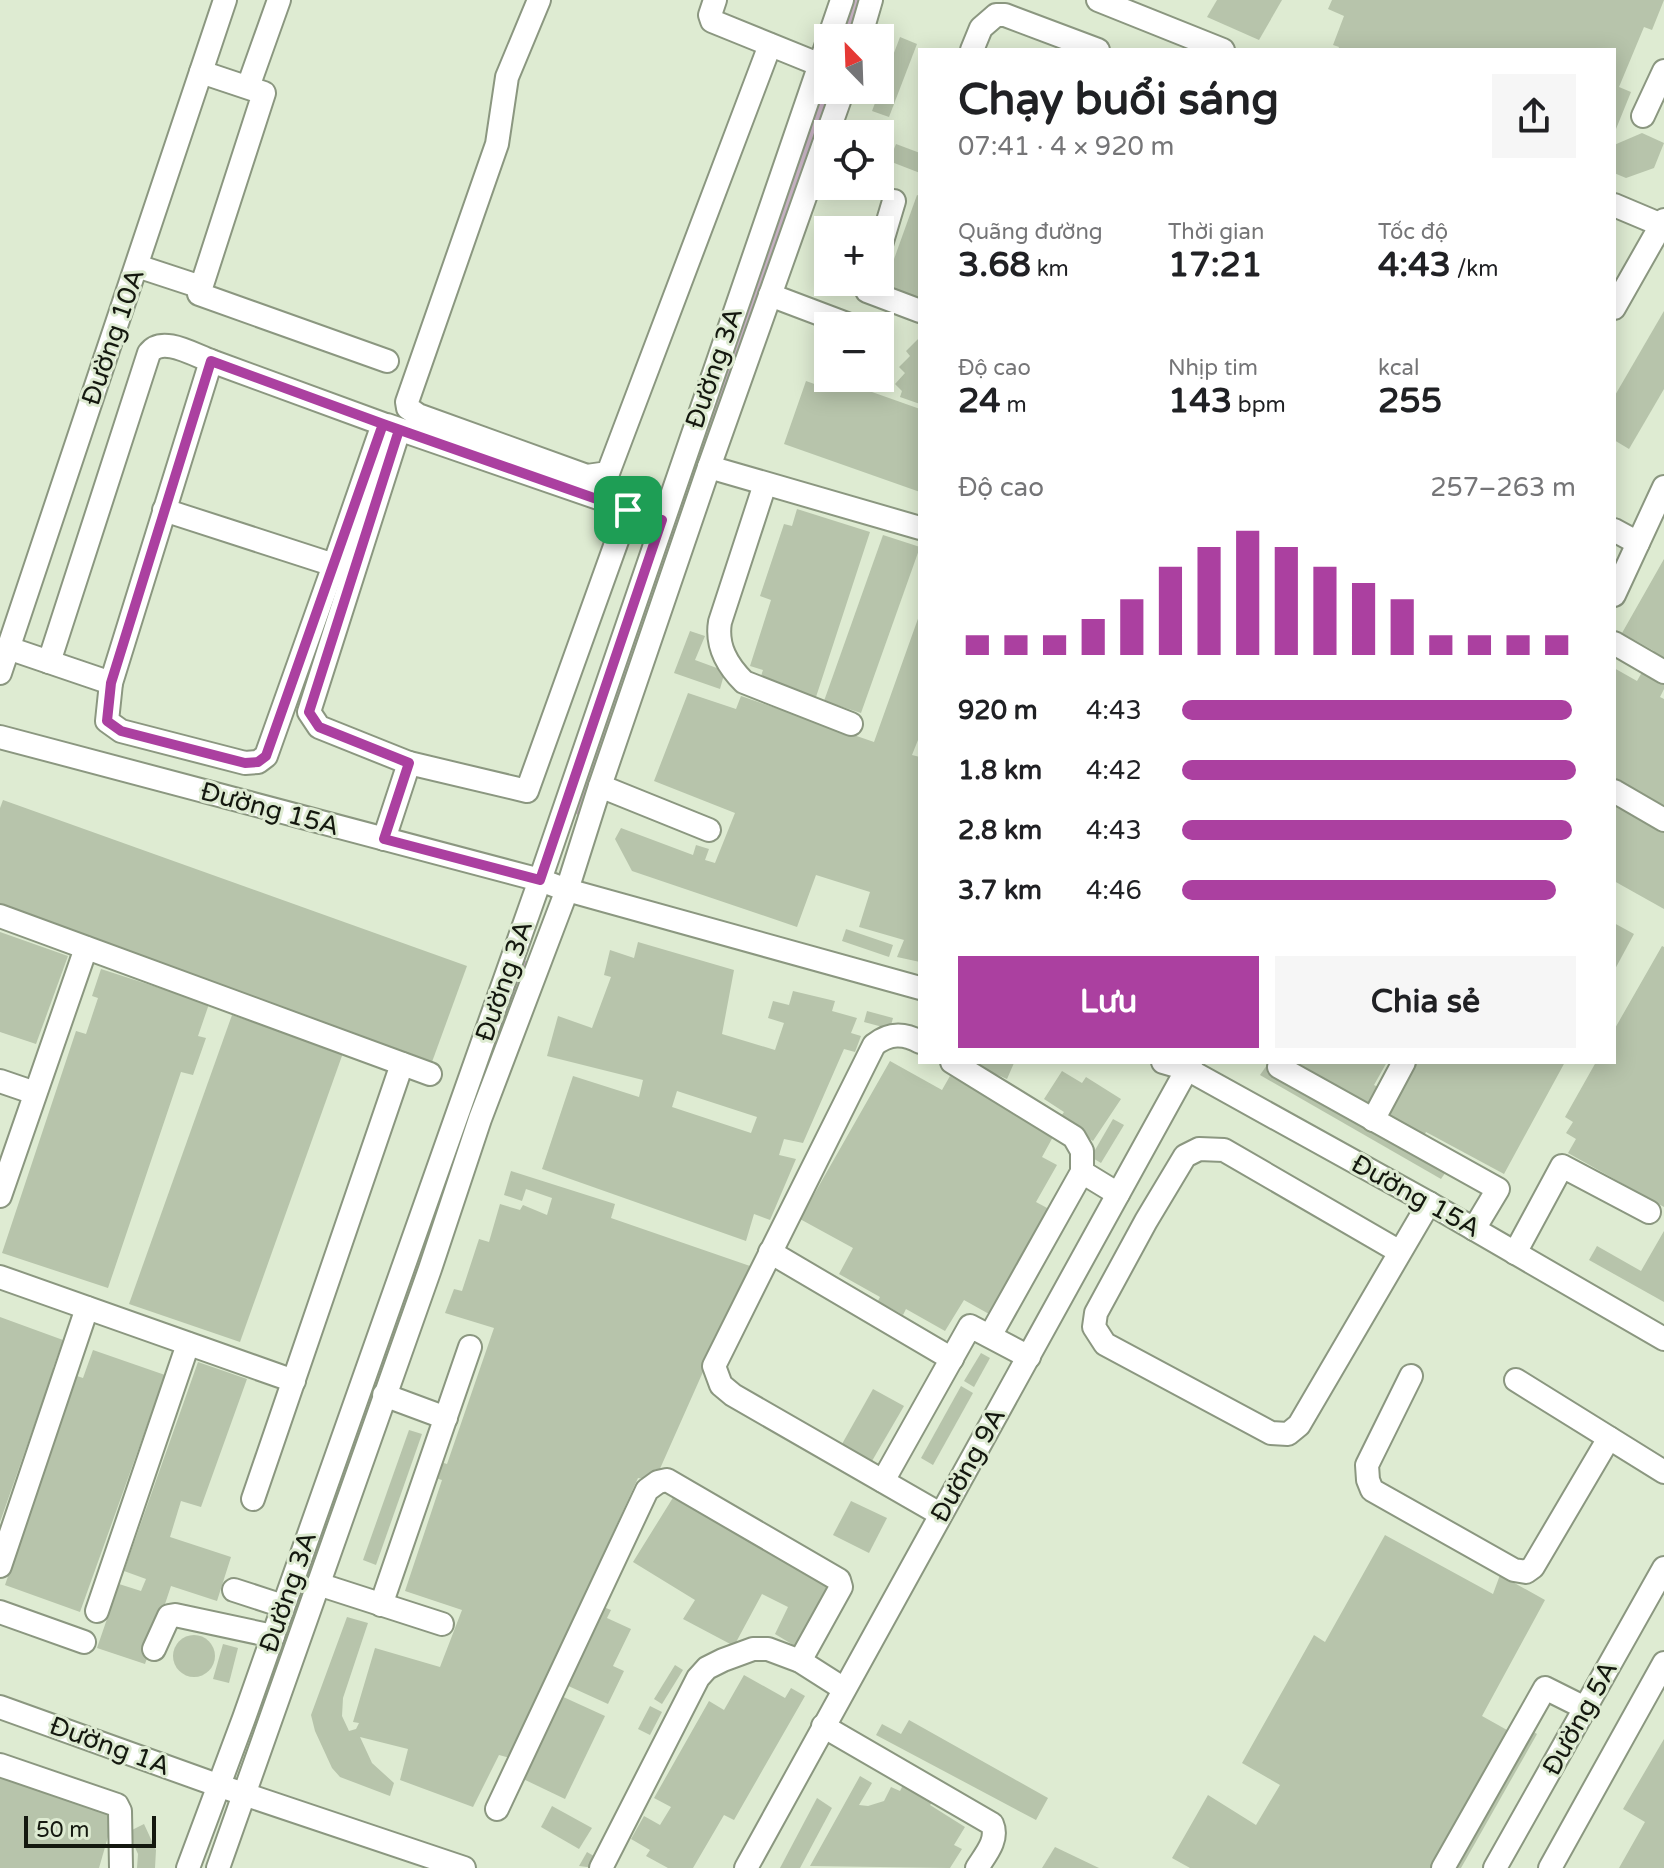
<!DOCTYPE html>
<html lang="vi">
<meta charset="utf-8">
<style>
:root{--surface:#fff;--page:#f6f6f6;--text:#202124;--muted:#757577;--accent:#ab40a0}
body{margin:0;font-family:"Varela Round",sans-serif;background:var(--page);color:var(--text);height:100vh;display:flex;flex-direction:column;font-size:30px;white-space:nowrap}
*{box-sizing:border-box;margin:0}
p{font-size:26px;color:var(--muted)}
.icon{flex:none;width:44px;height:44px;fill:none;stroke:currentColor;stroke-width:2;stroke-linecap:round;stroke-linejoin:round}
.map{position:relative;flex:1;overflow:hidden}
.drawer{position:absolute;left:918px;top:48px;width:698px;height:1016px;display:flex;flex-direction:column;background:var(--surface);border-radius:0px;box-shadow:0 4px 20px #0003}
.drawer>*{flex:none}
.needle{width:52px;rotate:337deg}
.controls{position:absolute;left:814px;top:24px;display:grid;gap:16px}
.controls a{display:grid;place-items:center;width:80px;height:80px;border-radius:0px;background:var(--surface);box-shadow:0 4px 20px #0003;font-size:40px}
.scale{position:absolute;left:24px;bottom:20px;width:132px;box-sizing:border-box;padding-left:8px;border:4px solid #14180f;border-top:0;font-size:22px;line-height:28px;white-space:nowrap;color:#14180f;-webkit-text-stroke:6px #deebd2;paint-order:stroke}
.pin{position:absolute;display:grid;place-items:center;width:68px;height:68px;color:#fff;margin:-34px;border-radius:16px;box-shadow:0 4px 12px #0006}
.round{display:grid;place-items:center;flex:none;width:84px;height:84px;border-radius:0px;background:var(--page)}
.head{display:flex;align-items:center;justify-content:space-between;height:136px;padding:0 40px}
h1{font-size:44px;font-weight:700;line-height:60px}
.metrics{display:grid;grid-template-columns:repeat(3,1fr);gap:12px;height:136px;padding:8px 40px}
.metrics div{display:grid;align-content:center}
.metrics b{font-size:34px;font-weight:700}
.metrics small{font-size:22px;font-weight:400}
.metrics p{font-size:22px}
.chart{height:224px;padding:16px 40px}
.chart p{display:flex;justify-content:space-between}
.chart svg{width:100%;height:144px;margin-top:8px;stroke:var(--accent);stroke-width:6}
.button{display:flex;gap:16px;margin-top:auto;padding:16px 40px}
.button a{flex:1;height:92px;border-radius:0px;background:var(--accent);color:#fff;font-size:32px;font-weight:700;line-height:92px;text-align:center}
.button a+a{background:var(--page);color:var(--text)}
ul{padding:0 40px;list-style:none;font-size:26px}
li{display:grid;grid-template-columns:128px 96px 1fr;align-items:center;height:60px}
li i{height:20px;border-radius:10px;background:var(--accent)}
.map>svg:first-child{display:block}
</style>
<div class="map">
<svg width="1664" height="1868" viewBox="0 0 1664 1868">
<rect width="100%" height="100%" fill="#deebd2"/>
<!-- green -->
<g fill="#c5b0c1">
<path d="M853,0h9l-12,38h-11z"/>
<path d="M828,69v21h5l-252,726 -7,-3z"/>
<path d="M522,960l7,2 -266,751 -6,-2z"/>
</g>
<!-- building -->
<g fill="#b7c4ab" fill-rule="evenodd">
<path d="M1217,0h65l-23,40 -52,-23z"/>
<path d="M1332,0h332l-12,30 -8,-3 -25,60 12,5 -17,42v-84h-276l1,-3 -6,-2 11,-29 -16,-7z"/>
<path d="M900,37l17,7 -28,73 -17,-6z"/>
<path d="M1642,133l22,10 -10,25 -28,10 -12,-5v-28z"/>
<path d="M896,144l24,9v20l-31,-12z"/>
<path d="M917,195l3,1v103l-36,-12z"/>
<path d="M1664,311v78l-35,60 -15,-9v-43z"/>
<path d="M920,337v67l-20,-7 2,-6 -7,-7 10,-11 -6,-6 11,-11 -4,-5z"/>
<path d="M806,381l31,11 4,-11 79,28v83l-136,-48z"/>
<path d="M797,509l73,23 -54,165 -56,-18 3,-9 -13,-4 21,-66 -11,-4 24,-72 8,2z"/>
<path d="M883,535l37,12 -59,166 -37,-12z"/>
<path d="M1664,559v130l-4,8 4,2v109l-50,-28v-112l23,13 17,-30 -32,-18z"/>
<path d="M920,613v122l-8,20 8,2v205l-23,-5 7,-17 -45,-13 11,-35 -54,-17 -19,52 -165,-56 -17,-32 6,-11 72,27 3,-10 13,4 -4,11 10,3 20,-50 -81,-32 34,-88 48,16 5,-13 133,46z"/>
<path d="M690,631l15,5 -10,24 30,11 -5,18 -46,-16z"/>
<path d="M3,800l464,166 -35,96 -432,-155v-99z"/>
<path d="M1614,801l50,28v80l-50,-28z"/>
<path d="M1614,923l20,11 -20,37z"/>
<path d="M846,929l47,16 -4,12 -47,-16z"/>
<path d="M0,932l68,24 -32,88 -36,-12z"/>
<path d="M638,942l96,28 -12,64 53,16 9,-27 -16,-5 5,-17 16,4 4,-14 42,10 -3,10 25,7 -6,15 10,3 -6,16 -11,-3 -41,94 -19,-4 -5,16 17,4 -26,61 -16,-6 -8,27 -204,-72 31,-93 66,21 4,-17 -96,-24 11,-40 34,12 19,-51 -7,-2 6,-25 24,8zM677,1091l80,26 -6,16 -79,-26z"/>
<path d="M1662,946l2,1v260l-96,-54 8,-14 -10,-6 7,-11 -8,-5 31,-55h18v-32z"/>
<path d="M101,969l108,35 -11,32 8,2 -13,37 -12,-3 -73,216 -106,-35 74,-222 10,3 12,-36 -6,-2z"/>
<path d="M867,1011l26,7 -3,11 -26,-7z"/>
<path d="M232,1015l111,38 -103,289 -111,-38z"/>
<path d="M890,1061l52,29 8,-14 104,59 -12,22 15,8 -21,37 13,7 -60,105 -25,-14 -19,31 -39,-22 -3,6 -25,-14 2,-4 -41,-23 14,-26 -53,-29z"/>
<path d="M968,1062h43l3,1 -7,16z"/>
<path d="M1299,1062h88l-13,23 8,4 33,-27h150l-61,112 -78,-42 -4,8 -128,-69z"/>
<path d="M1267,1065l181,104 -7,10 -181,-104z"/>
<path d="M1062,1071l20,12 4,-6 35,22 -28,42 -34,-22 5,-7 -20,-13z"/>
<path d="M1113,1119l11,6 -23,38 -10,-6z"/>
<path d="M511,1171l104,33 -4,14 139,48 -91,205 -4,-2 -4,11 -13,-2 -128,280 -11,-3 -26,52 -73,-27 8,-31 -48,-12 12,26 22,20 -4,13 -50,-19 -8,-9 -17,-37 -4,-16 36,-98 21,6 -25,75 -1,18 7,15 7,-2 3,-6 -6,-1 22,-74 65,19 22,-57 -57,-19 37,-111 -10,-3 5,-16 10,3 47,-136 -49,-15 9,-24 8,2 17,-52 10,3 11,-38 20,6 3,-5 24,10 5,-17 -26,-9 -4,12 -18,-6z"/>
<path d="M1664,1231v71l-75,-42 8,-14 44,25z"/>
<path d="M0,1317l63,23 -10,28 30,10 10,-28 72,25 -85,237 -75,-27 11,-32 -16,5 22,-24 50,-143 -23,-8 -49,139z"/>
<path d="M981,1353l9,5 -16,29 -10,-6z"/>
<path d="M198,1362l49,17 -46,128 -20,-6 -11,36 61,20 -14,44 -46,-15 -26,78 -48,-16 22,-64 22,7 5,-12 -22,-8z"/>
<path d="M961,1386l12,7 -40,72 -12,-7z"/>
<path d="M873,1389l31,17 -32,55 -30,-17z"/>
<path d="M409,1430l13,4 -46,131 -13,-5z"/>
<path d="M674,1496l162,88 -36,65 -25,-15 13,-27 -26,-13 -28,52 -51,-27 12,-19 -62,-38z"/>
<path d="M851,1501l36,17 -18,35 -36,-18z"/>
<path d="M1385,1535l108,59 7,-19 45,25 -63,116 25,14 -77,138h-240l-18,-10 36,-63 48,30 24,-40 -38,-22 72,-128 11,7z"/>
<path d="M601,1606l10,4 -4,8 24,11 -18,37 11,5 -16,33 -44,-20z"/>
<circle cx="194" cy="1656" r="21"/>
<path d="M223,1644l15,4 -9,35 -16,-4z"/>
<path d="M675,1665l8,5 -21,34 -8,-5z"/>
<path d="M744,1675l41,23 6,-10 14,8 -71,124 -10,-5 -31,53h-25l-22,-12 4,-6 -19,-11 13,-23 16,9 11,-18 -17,-9 55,-97 15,9z"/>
<path d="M559,1695l46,21 -40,83 -46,-22z"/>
<path d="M650,1706l12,6 -12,23 -12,-6z"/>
<path d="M909,1720l139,78 -12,22 -160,-85 6,-11 19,10z"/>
<path d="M1529,1729l8,5 -76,134h-3l-6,-3z"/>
<path d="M1664,1739v129h-45l26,-46 -22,-13z"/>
<path d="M0,1775l114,41 -15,52h-99z"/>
<path d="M860,1776l12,7 -13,22 9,1 16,-5 7,-14 9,4 3,-6 32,14 -5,6 35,22 -11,18 8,4 -12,19 -140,-2z"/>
<path d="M817,1798l15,10 -32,60h-20z"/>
<path d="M552,1806l40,22 -13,21 -38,-22z"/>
<path d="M144,1824l12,26 -1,18h-18l1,-14 -10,-22z"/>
<path d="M1055,1847l44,21h-57z"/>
<path d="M587,1852l12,7 -4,9 -16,-2z"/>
</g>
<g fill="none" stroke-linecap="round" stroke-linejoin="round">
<!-- minor casing -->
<g stroke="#8b9780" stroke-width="26">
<g id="minor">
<path d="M539,0l-32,77 -10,67 -90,258 1,6 10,7 169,61 21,-3 162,-428"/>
<path d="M715,0l-5,15 2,6 106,43"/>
<path d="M1098,0l125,50"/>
<path d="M860,38l11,-38"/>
<path d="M972,50l9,-22 15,-13h9l93,35"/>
<path d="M201,72l63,21 -65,201 188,67"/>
<path d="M248,87l31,-87"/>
<path d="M1643,116l21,-45"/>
<path d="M1614,205l50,21"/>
<path d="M880,248l14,-47"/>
<path d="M137,266l64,21"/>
<path d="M867,291l53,20"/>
<path d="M770,295l82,31"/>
<path d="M1614,308l50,-88"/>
<path d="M387,425l275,95"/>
<path d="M709,467l211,61"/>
<path d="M765,484l-45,138c-4,24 7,43 24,60l107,42"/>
<path d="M164,510l170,55 49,-141 -172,-63"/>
<path d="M1614,530l24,13"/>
<path d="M1614,595l50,-108"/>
<path d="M1614,643l50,29"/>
<path d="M8,648l103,35"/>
<path d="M49,662l100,-309c13,-18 45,2 62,8l-100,322 -4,38 14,10 124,32 13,-1 8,-6 68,-191"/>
<path d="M0,673l225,-673"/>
<path d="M0,737l540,143 27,10 353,98"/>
<path d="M409,763l118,28 101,-281"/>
<path d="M600,786l109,44"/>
<path d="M1614,791l50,29"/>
<path d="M384,839l25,-76 -90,-36 -10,-15 90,-282"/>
<path d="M0,916l430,158"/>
<path d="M920,1042c-16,-9 -31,-9 -46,3l-160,321 7,19 12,10 207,119"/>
<path d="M952,1062l122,75 8,14v21l36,22"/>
<path d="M1163,1062l24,7 242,134 235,136"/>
<path d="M1281,1062l-2,5 219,122 -24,40"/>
<path d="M0,1081l35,12"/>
<path d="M1373,1120l31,-58"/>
<path d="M0,1196l86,-248"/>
<path d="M770,1252l182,107"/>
<path d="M1400,1252l-176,-102 -25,-1 -14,7 -39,65 -50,92 -2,14 11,17 166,89 17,1 11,-9 130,-222"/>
<path d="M1515,1253l47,-87 87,46"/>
<path d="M0,1277l294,104"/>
<path d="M990,1336l92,-164"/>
<path d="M1411,1376l-44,89 1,15 4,10 142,80 12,2 7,-5 76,-129"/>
<path d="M1516,1380l148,92"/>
<path d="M384,1395l62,23"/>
<path d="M883,1481l87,-155 59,31"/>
<path d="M253,1499l149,-435"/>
<path d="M0,1566l87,-258"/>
<path d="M318,1584l124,40"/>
<path d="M234,1590l49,16"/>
<path d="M381,1605l89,-258"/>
<path d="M97,1611l91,-267"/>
<path d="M0,1612l84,30"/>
<path d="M154,1649l15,-33 6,-1 98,21"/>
<path d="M0,1707l220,79 244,82"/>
<path d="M823,1726l169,98c7,16 -7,31 -15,44"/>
<path d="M0,1765l117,40 3,6 1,57"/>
<path d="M497,1809l150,-319 11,-8 9,-2 172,100 2,7 -41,74"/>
<path d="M188,1868l56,-150 296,-838 302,-880"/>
<path d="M218,1868l212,-599 50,-150 87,-229 33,-104 109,-319 134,-377"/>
<path d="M601,1868l97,-190 9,-10 16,-8 30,-11h15l32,12 44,28"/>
<path d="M746,1868l445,-806"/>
<path d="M1443,1868l102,-180 40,20"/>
<path d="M1495,1868l169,-300"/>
<path d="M1550,1868l114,-205"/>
</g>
</g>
<!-- minor -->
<use href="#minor" stroke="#fff" stroke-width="22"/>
</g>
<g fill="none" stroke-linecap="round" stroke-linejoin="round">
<!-- route casing -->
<g stroke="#fff" stroke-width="16">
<path id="route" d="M628,510l-245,-86 -117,332 -8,6 -13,1 -124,-32 -14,-10 4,-38 100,-322 172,63 16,6 -90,282 10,15 90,36 -25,76 156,41 122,-360 -34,-10"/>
</g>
<!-- route -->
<use href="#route" stroke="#ab40a0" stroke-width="10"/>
</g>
<g text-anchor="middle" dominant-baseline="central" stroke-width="6" stroke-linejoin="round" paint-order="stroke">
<!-- street labels -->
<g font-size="26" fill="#14180f" stroke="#deebd2">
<text transform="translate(113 337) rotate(-71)">Đường 10A</text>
<text transform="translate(714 368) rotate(-71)">Đường 3A</text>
<text transform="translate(270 809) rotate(15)">Đường 15A</text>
<text transform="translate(504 981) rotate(-71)">Đường 3A</text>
<text transform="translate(1416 1196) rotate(29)">Đường 15A</text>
<text transform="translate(968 1465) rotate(-61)">Đường 9A</text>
<text transform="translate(288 1592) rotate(-71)">Đường 3A</text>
<text transform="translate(1580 1718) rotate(-61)">Đường 5A</text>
<text transform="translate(110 1746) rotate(20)">Đường 1A</text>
</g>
</g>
</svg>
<div class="controls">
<a><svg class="needle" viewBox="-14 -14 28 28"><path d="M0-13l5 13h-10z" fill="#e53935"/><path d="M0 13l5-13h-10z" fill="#757577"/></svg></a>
<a><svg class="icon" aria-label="locate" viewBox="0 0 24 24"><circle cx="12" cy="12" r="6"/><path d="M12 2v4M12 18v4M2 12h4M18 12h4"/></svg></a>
<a>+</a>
<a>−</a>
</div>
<div class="scale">50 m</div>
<div class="pin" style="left:628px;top:510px;background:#1e9e55"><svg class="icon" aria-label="arrive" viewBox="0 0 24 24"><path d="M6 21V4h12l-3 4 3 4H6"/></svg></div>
<section class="drawer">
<div class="head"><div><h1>Chạy buổi sáng</h1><p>07:41 · 4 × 920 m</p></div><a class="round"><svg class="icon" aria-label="share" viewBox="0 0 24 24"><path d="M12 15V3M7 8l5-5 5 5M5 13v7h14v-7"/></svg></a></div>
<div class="metrics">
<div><p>Quãng đường</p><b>3.68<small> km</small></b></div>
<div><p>Thời gian</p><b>17:21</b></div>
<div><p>Tốc độ</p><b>4:43<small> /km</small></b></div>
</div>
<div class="metrics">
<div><p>Độ cao</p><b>24<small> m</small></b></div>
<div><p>Nhịp tim</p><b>143<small> bpm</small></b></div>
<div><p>kcal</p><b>255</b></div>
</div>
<div class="chart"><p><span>Độ cao</span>257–263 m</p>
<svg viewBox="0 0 160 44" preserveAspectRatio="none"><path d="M5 44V38M15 44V38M25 44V38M35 44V33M45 44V27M55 44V17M65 44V11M75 44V6M85 44V11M95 44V17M105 44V22M115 44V27M125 44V38M135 44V38M145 44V38M155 44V38"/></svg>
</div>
<ul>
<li><b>920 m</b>4:43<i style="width:99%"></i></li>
<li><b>1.8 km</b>4:42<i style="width:100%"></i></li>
<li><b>2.8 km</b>4:43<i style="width:99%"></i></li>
<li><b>3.7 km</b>4:46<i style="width:95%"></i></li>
</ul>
<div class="button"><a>Lưu</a><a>Chia sẻ</a></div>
</section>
</div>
